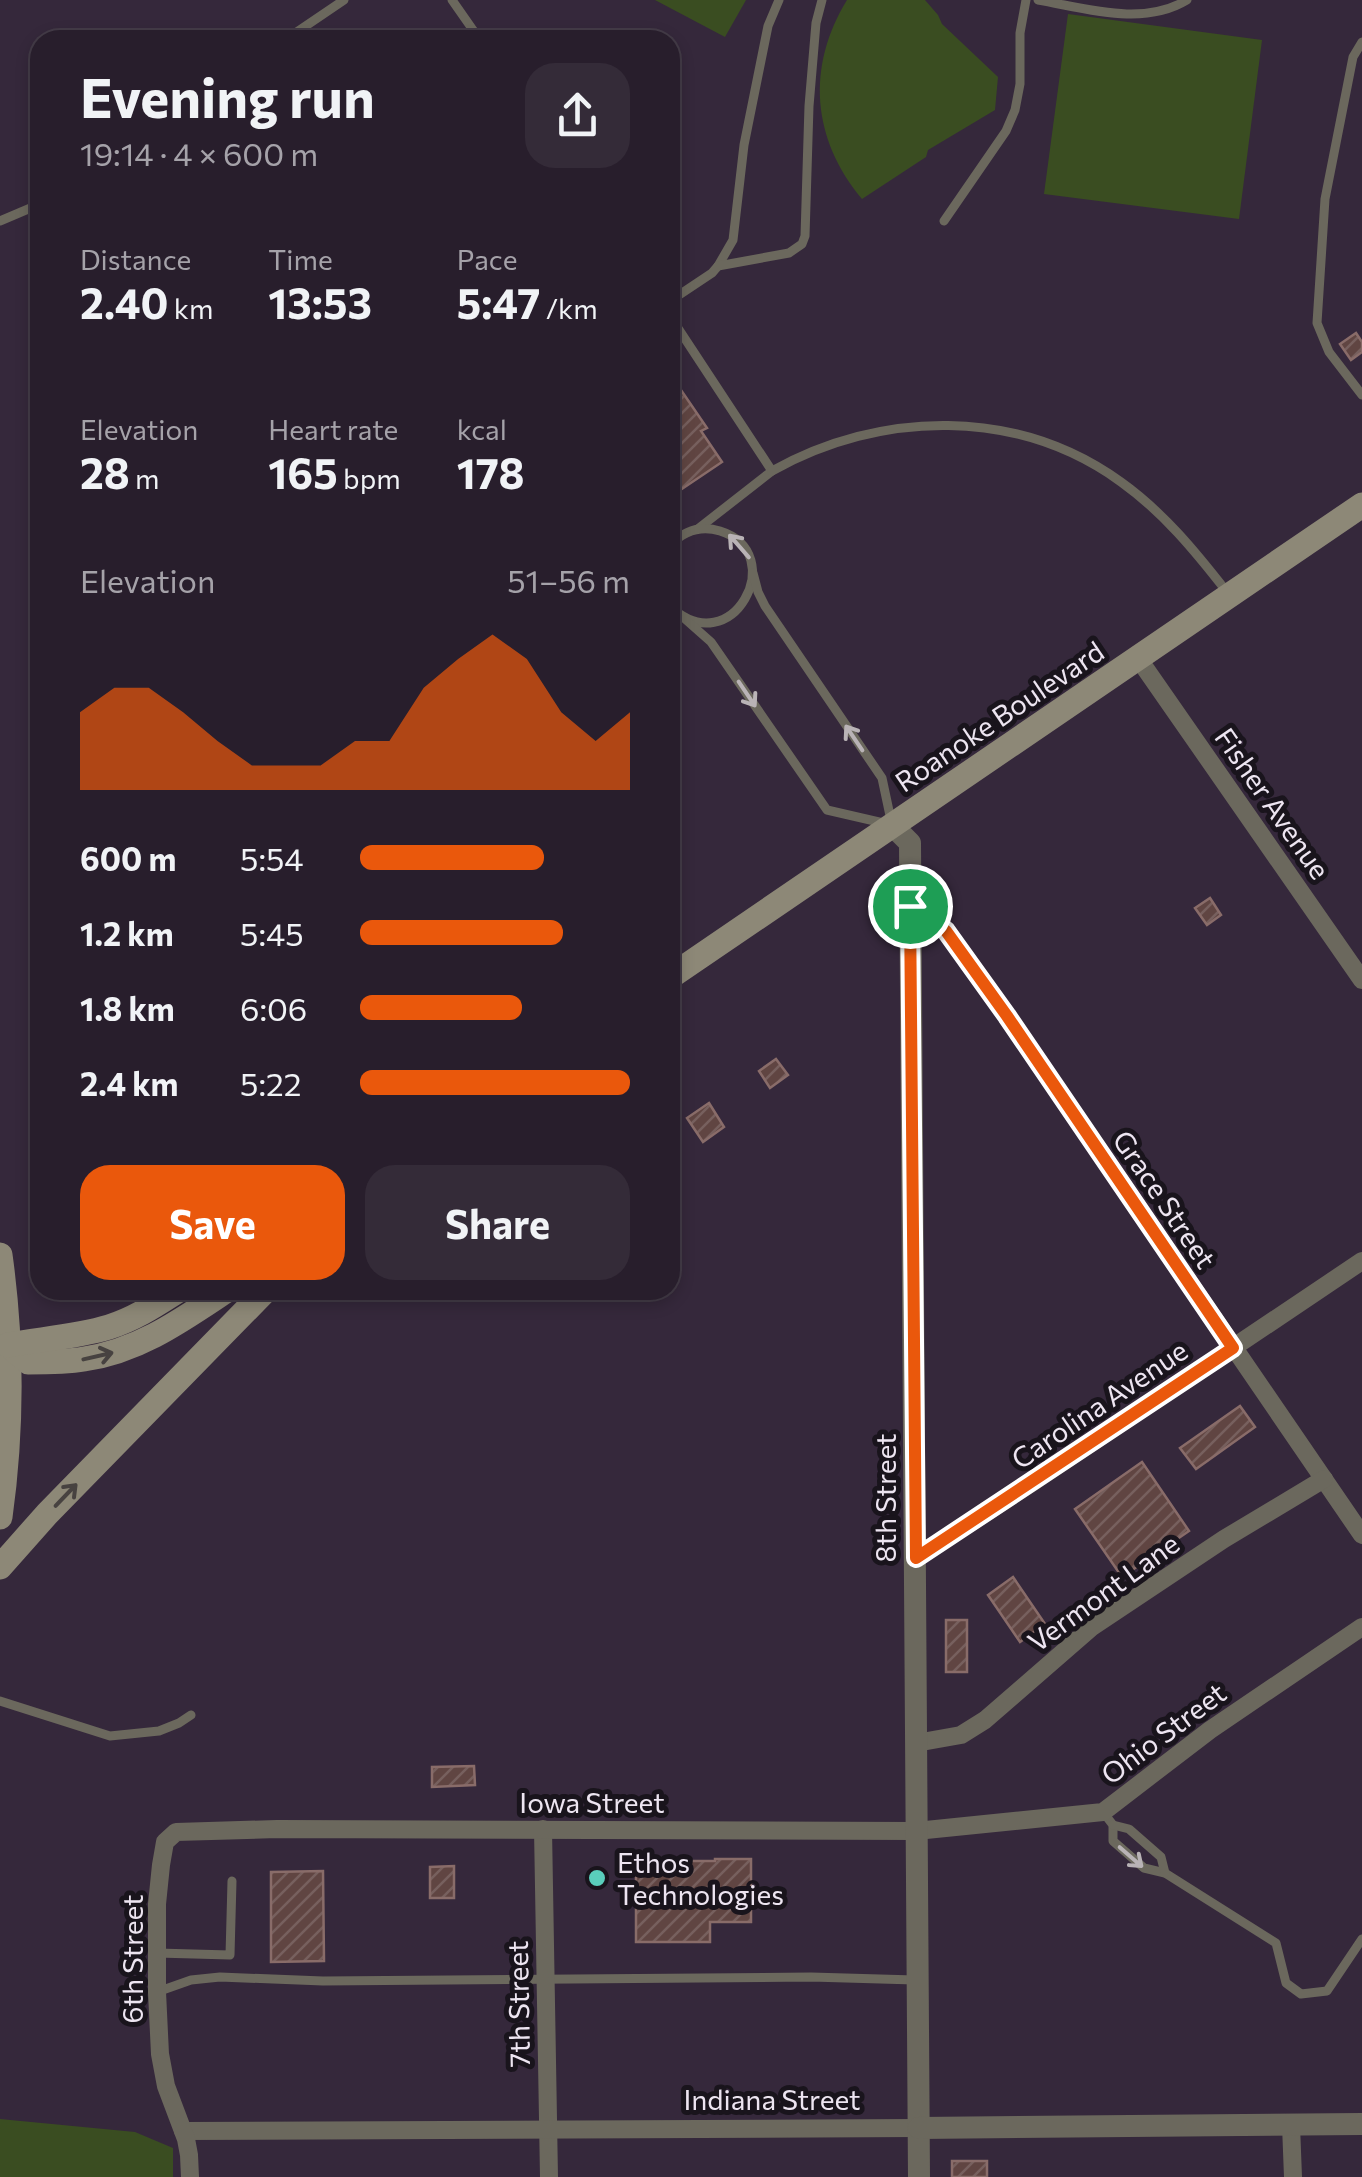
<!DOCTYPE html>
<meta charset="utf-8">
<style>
:root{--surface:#281e2c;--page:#342b38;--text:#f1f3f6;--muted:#a5a2a9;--line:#443c48;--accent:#ea580c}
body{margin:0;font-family:Commissioner,sans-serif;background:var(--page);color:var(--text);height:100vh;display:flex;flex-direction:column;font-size:38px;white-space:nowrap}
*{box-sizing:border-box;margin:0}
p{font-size:32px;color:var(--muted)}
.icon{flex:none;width:55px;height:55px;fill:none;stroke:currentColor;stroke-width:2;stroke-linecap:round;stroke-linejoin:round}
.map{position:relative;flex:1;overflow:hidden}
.details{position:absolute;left:30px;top:30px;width:650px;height:1270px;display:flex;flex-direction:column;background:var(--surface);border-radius:30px;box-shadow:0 5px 15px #0003,0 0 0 2px var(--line)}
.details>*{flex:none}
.pin{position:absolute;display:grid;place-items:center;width:85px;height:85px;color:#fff;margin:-42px;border:5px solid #fff;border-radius:50%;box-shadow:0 2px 10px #0007}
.round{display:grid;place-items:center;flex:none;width:105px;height:105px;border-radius:30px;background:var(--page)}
.summary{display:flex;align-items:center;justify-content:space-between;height:170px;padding:0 50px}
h1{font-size:55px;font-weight:700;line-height:75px}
.stats{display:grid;grid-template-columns:repeat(3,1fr);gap:15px;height:170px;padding:10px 50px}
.stats div{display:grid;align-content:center}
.stats b{font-size:42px;font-weight:700}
.stats small{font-size:28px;font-weight:400}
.stats p{font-size:28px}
.chart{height:280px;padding:20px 50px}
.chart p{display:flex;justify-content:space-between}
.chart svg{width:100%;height:180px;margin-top:10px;fill:var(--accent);opacity:.7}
.primary-button{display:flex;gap:20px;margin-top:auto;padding:20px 50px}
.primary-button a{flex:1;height:115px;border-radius:30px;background:var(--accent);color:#fff;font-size:40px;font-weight:700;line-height:115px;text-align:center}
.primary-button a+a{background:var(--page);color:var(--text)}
ul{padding:0 50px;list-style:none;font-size:32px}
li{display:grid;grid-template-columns:160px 120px 1fr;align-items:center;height:75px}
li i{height:25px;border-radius:12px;background:var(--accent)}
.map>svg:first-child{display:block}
</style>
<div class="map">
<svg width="1362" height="2177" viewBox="0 0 1362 2177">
<defs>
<pattern id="building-hatch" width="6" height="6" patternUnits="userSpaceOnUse" patternTransform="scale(2.5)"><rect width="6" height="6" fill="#604542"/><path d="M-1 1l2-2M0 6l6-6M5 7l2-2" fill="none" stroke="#77605e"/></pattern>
</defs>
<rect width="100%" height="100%" fill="#35283b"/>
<!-- green -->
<g fill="#3a4d21">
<path d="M655,0h91l-21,37z"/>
<path d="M847,0h78l13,15 4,9 56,53 -3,33 -67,40 -2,7 -64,42c-50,-60 -56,-132 -15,-199z"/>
<path d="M1068,14l194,26 -23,179 -195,-25z"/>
<path d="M0,2119l135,13 38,16v29h-173z"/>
</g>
<!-- building -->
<g fill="url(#building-hatch)" stroke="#896c69" stroke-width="2.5">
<path d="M1356,333l6,9v10l-11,8 -11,-16z"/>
<path d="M670,374l37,54 -6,3 21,31 -52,35z"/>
<path d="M1210,898l11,17 -14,10 -12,-17z"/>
<path d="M776,1059l12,16 -18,13 -11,-17z"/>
<path d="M709,1103l15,24 -21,15 -16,-24z"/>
<path d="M1240,1406l15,21 -59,42 -16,-21z"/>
<path d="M1142,1462l47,69 -67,46 -47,-68z"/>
<path d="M1013,1577l32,47 -25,18 -32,-47z"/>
<rect x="946" y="1620" width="21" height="52"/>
<path d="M474,1766l1,19 -43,2v-20z"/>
<path d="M715,1859h36v63h-41v20h-74v-81h79z"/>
<path d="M454,1866v32h-24v-31z"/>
<path d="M323,1871l1,90 -53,1v-90z"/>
<rect x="952" y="2161" width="35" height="16"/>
</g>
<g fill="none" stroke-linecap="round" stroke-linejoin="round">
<!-- service -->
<g stroke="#6b685d" stroke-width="9">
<path d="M452,0l28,40"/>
<path d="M1038,0c47,8 105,27 149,0"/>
<path d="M285,40l59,-40"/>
<path d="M1362,42l-9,15 -28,142 -8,124 12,29 33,43"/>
<path d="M0,221l40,-17"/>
<path d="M944,221l62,-90 9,-21 5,-26v-51l6,-33"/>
<path d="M718,266l15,-26 11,-95 24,-119 11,-26"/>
<path d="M670,301l42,-28 6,-7 71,-13 13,-9 3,-8 4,-130 7,-83 6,-23"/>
<path d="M670,316l102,155 -73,57"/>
<path d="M772,471c109,-61 245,-64 349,11 42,30 74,69 106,110"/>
<path d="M670,545c14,-14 31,-20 50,-14 71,22 12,134 -50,75"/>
<path d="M685,619l26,23 116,168 65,15 -10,-47 -117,-172 -7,-14 -5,-19"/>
<path d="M0,1701l110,35 49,-5 20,-8 12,-8"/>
<path d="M1103,1812l10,13v16l31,27 21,5 111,70 10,40 15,11 26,-3 35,-52"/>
<path d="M1113,1825l16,4 32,28 4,16"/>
<path d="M157,1953l73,2 2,-74"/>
<path d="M157,1992l34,-12 29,-3 103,4 488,-4 104,3"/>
</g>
<!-- minor -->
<g stroke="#6b685d" stroke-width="18">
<path d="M1138,658l224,322"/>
<path d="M910,905l19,11 17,15 61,85 355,519"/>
<path d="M916,1558l117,-76 329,-221"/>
<path d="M916,1743l45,-8 24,-15 107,-93 132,-88 100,-60"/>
<path d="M543,1829l6,348"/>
<path d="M1291,2125l2,52"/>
<path d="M183,2131l736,-3"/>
<path d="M190,2177l-1,-22 -3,-16 -20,-53 -6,-32 -3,-62v-88l4,-39 4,-23 11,-10 101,-3 639,2 187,-19 107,-82 152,-103"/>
</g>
<!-- tertiary -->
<g stroke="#6b685d" stroke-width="22">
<path d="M892,825l18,18 9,1334"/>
<path d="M919,2128l443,-4"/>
</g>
<!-- secondary -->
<g stroke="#8d8877" stroke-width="25">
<path d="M670,977l692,-472"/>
<path d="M0,1255c12,86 12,176 0,262"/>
<path d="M8,1345l20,17c19,0 38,0 56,-3 55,-8 98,-39 143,-69"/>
<path d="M8,1345c33,-6 68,-8 101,-18 26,-8 48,-23 70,-37"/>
<path d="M0,1567l47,-53 219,-224"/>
</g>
</g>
<!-- one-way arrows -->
<defs><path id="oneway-shaft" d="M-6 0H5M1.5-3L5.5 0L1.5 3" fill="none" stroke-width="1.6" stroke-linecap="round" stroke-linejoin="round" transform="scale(2.5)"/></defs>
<g stroke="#b9b3b6">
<use href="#oneway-shaft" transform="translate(739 546) rotate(-131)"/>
<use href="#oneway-shaft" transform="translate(747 694) rotate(56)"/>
<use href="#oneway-shaft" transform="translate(854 738) rotate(-124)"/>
<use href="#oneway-shaft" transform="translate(1131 1857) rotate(41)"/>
</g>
<g stroke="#474240">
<use href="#oneway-shaft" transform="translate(98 1356) rotate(-13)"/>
<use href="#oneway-shaft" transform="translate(66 1495) rotate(-46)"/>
</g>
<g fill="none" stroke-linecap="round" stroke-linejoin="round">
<!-- route casing -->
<g stroke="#fff" stroke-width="20">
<path id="route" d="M910,906l18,10 18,15 61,85 226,332 -317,210z"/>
</g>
<!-- route -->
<use href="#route" stroke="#ea580c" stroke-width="12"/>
</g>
<!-- markers -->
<circle fill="#5acebc" stroke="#19141c" stroke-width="4" cx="597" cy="1878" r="10"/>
<g text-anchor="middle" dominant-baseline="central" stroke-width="10" stroke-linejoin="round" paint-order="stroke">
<!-- street labels -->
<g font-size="28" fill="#ede5f1" stroke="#19141c">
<text transform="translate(999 716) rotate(-34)">Roanoke Boulevard</text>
<text transform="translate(1273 803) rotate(55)">Fisher Avenue</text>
<text transform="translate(1165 1199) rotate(56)">Grace Street</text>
<text transform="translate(1099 1404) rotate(-34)">Carolina Avenue</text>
<text transform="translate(885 1498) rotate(-90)">8th Street</text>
<text transform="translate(1103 1592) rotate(-36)">Vermont Lane</text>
<text transform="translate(1163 1733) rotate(-37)">Ohio Street</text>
<text x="592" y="1802">Iowa Street</text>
<text transform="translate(132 1959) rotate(-90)">6th Street</text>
<text transform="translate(518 2004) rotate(-91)">7th Street</text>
<text x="772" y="2099">Indiana Street</text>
</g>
<!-- poi labels -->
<g font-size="28" fill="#ede5f1" stroke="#19141c" text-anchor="start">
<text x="617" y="1862">Ethos<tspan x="617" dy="32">Technologies</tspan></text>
</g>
</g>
</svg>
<div class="pin" style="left:910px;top:906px;background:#1e9e55"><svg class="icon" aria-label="arrive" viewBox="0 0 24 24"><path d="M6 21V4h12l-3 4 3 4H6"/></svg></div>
<section class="details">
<div class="summary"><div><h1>Evening run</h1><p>19:14 · 4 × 600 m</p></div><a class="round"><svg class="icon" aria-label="share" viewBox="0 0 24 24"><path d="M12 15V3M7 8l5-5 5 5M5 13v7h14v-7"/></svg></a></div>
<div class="stats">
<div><p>Distance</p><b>2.40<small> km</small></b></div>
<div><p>Time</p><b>13:53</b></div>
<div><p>Pace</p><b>5:47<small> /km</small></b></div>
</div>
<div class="stats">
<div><p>Elevation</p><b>28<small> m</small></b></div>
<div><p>Heart rate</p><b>165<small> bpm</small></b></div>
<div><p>kcal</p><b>178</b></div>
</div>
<div class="chart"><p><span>Elevation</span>51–56 m</p>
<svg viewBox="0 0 160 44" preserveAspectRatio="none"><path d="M0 44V25L10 19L20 19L30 25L40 32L50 38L60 38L70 38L80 32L90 32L100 19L110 12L120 6L130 12L140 25L150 32L160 25V44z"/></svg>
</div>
<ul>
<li><b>600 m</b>5:54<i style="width:68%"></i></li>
<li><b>1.2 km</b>5:45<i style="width:75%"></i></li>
<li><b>1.8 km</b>6:06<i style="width:60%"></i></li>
<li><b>2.4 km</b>5:22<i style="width:100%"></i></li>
</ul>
<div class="primary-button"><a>Save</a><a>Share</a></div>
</section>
</div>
